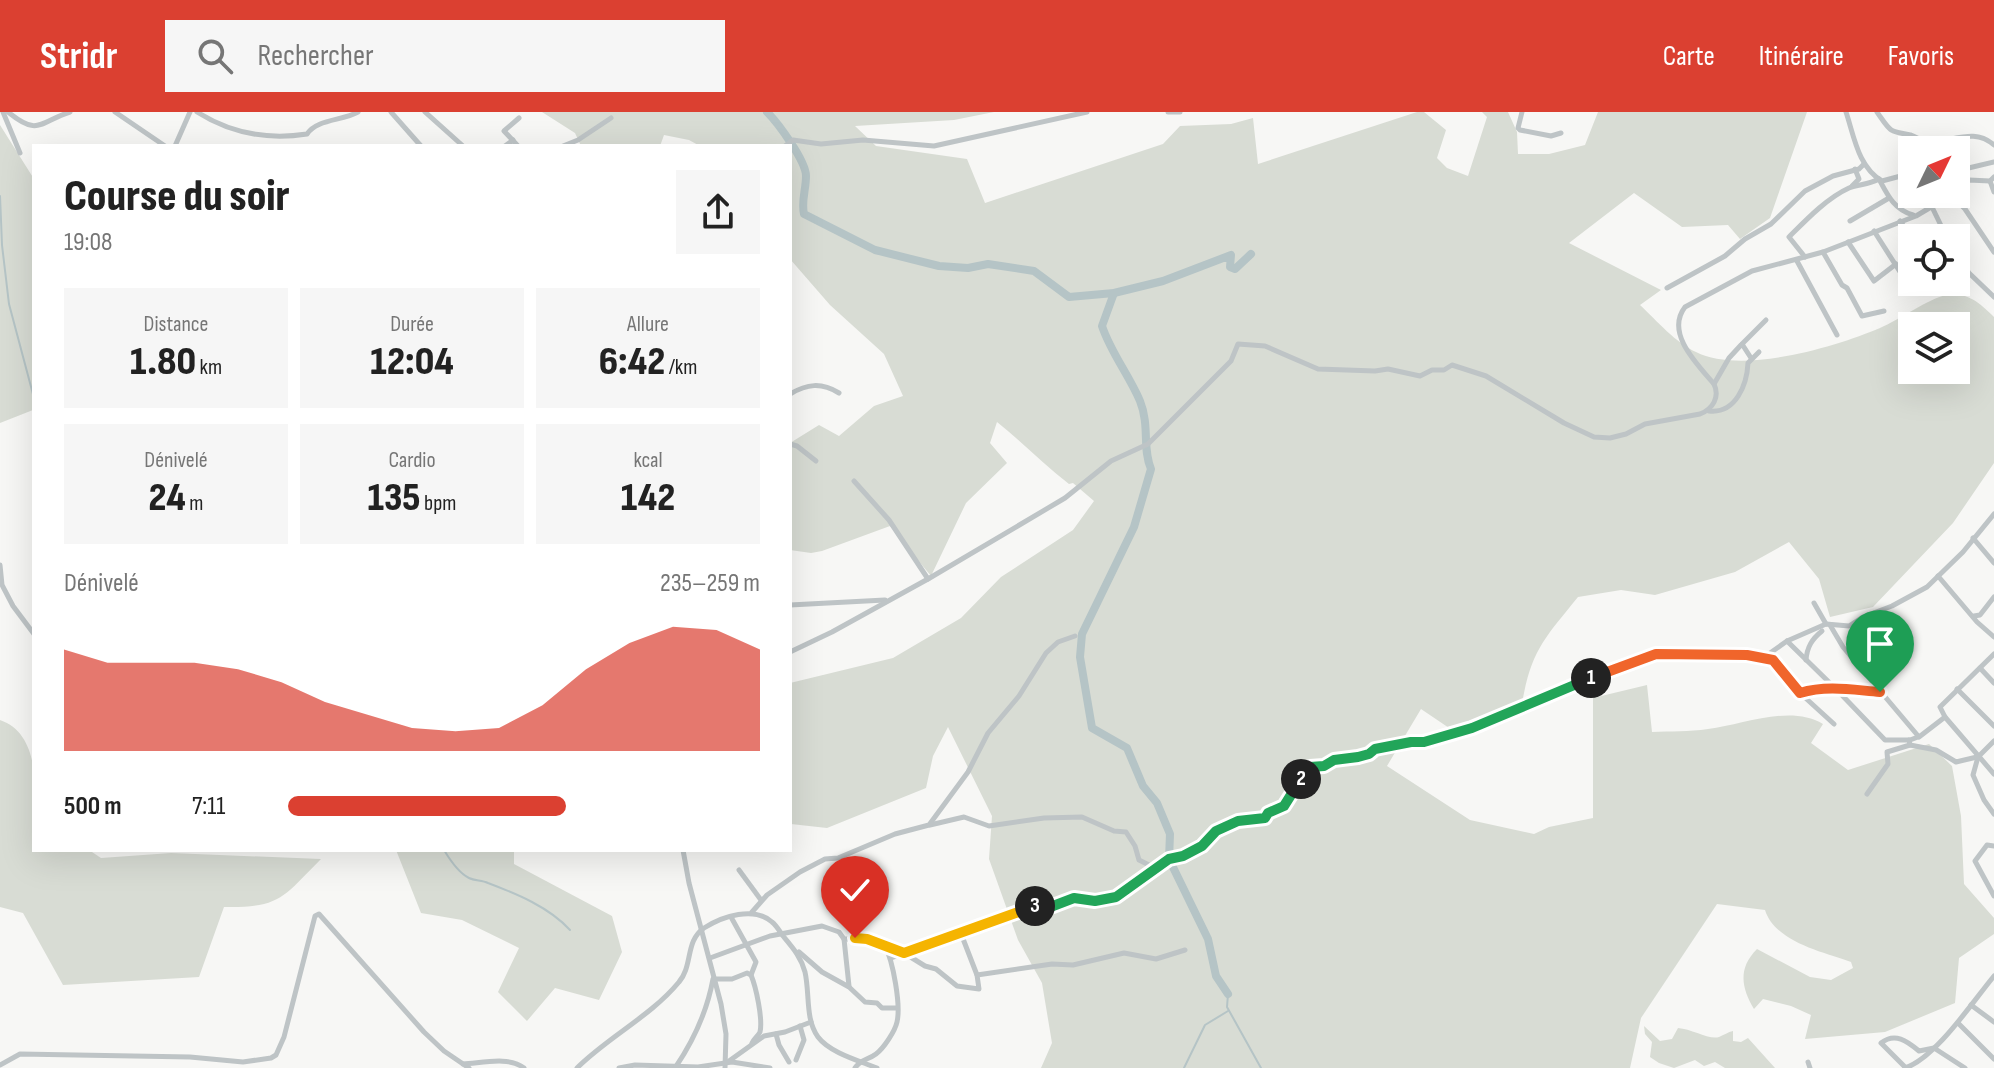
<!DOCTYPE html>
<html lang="fr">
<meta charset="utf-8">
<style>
:root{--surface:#fff;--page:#f6f6f6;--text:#222;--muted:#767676;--accent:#db4031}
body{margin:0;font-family:"Sofia Sans Condensed",sans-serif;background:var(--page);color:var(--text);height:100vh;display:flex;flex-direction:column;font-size:30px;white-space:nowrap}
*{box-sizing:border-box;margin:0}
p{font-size:26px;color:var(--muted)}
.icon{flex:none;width:44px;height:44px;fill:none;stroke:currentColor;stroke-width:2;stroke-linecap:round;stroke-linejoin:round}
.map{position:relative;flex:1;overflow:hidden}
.panel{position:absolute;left:32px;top:32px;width:760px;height:708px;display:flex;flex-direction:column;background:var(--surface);border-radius:0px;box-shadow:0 8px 32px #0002}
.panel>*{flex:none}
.needle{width:52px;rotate:47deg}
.tools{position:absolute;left:1898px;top:24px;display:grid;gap:16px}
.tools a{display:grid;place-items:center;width:72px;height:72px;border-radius:0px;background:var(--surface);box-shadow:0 8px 32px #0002;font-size:40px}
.pin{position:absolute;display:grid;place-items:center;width:68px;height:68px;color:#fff;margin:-82px -34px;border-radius:50% 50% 50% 0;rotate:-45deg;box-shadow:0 0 8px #0007}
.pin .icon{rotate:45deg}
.km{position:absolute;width:40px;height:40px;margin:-20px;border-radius:50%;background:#222;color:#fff;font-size:22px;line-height:40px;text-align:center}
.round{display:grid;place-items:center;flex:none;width:84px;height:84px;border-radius:0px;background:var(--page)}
.headline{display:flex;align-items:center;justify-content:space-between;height:136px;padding:0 32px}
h1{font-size:44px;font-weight:800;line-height:60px}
.metrics{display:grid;grid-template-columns:repeat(3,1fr);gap:12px;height:136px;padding:8px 32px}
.metrics div{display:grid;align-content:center;border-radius:0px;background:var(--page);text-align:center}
.metrics b{font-size:40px;font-weight:800}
.metrics small{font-size:22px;font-weight:400}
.metrics p{font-size:22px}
.chart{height:224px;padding:16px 32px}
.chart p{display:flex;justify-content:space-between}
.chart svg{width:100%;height:144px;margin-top:8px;fill:var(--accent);opacity:.7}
ul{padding:0 32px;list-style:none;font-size:26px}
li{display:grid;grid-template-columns:128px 96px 1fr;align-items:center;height:60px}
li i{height:20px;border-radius:10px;background:var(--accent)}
header{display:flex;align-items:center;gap:48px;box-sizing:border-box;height:112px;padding:0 40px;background:var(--accent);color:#fff}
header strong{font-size:38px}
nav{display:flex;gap:44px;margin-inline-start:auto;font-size:28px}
.search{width:560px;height:72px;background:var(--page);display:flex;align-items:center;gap:20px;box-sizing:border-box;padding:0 28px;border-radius:0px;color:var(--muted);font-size:30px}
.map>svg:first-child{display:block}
</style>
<header>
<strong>Stridr</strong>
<div class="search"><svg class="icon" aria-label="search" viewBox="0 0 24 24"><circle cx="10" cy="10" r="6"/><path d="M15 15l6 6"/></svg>Rechercher</div>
<nav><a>Carte</a><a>Itinéraire</a><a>Favoris</a></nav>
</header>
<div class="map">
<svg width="1994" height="956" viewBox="0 0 1994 956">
<rect width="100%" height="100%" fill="#f7f7f5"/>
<!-- green -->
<g fill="#d8dcd4" fill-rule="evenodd">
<path d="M542,0h452l-40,8 -99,6 21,20 91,13 18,44 178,-59 17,-18 51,-2 22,-6 5,46 159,-52h7l22,18 -9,28 10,10 21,8 19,-59 -5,-5h26l9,20 1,22h31l36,-9 13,-33h209l-37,106 -30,21 -12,-14 -46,2 -48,-34 -65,50 92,47 -21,15c17,16 36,38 56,47 46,23 139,-5 184,-24 19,-8 48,-29 66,-33 21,-4 35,9 48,22v146l-41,60 -80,84 -43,10 -11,-38 -30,-37 -54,30 -80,23 -34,-5 -43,7c-33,41 -47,53 -56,107l-64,30 -37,-25 -34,57 83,54 64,14 15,-7 44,-9v-120l54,-13 5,47c18,-1 37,0 56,-3 35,-4 82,-25 115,-5l-12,19 37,27 81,-26 23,22 9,50 3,68 30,34v16l-35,24 -4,45 -70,29 -80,7 6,-24 -20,-9 -28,-7 -9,10c-13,-22 -16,-41 3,-60l53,28 21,3 22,-12 -2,-6c-28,-10 -76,-20 -86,-52l-48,-6 -76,114 -11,50h-589l11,-25 -10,-60 -24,-43 -29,-81 3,-43 -44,-89 -15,29 -7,32 -99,40 -36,-4 -1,-141 103,-25 68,-40 40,-41 72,-47 21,-29 -21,-18 -4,1c-25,-19 -47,-42 -72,-62l-7,21 17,20 -41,40 -35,73 -41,-50 -68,25 -11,2 -21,-3v-107l29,-18 20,11 35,-30 29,-10 -19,-42 -54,-49 -40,-46v-113h-90l-11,-6 -25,-5 -4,11h-79l-6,-13zM1912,214h44v44h-44z"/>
<path d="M0,13l34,54v235l-1,-4 -33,13z"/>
<path d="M0,608c47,16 34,90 34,130h55l12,8 70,-5 150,6c-38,38 -40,49 -97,48l-25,70 -136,8 -40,-72 -23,-6z"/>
<path d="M396,738h118v14l98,52 10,36 -23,48 -44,-12 -28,33 -29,-29 21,-44 -57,-28 -41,-7z"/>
<path d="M1644,914l16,15 12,-2 6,-11c14,1 31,12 41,9 5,-2 9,-5 14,-6v10l8,1 7,-4 27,30h-50l-10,-6 -11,4 -9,-6 -21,8 -15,-5 -9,-6 2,-15 -7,-8z"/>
</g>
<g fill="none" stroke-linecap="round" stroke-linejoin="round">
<!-- stream -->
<g stroke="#b5c4c6" stroke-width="2">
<path d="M0,84l2,49 7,59 25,94"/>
<path d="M444,738c6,10 15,23 25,28 6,3 13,2 19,5 29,11 61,24 82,47"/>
<path d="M1228,882l-1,13 34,61"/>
<path d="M1184,956l21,-43 23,-14"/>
</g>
<!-- river -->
<g stroke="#b5c4c6" stroke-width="8">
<path d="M767,0c11,11 39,49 39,64 0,14 -5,25 -2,38l71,36 64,16 29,2 20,-4 46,7 35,26 45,-4 49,-12 68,-26 -1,12 5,2 16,-15"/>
<path d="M1114,181l-12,33c9,27 27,49 38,75 10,25 2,47 11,68l-17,58 -52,107 -2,23 12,71 35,20 16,38 14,17 13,31 -1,25 39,80 8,37 12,18"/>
</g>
<!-- minor -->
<g stroke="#bec4c6" stroke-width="5">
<path d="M3,0l17,41"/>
<path d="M8,0c31,25 31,10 62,0"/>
<path d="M115,0l50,34"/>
<path d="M197,0c33,21 71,28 110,22 10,-15 35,-13 51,-22"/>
<path d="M391,0l30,34"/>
<path d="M425,0l38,34"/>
<path d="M1168,0h12"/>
<path d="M1522,0l-4,16 2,2 31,6 10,-3"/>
<path d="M1846,0c8,24 12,55 36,69l30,-8"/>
<path d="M1877,0c14,20 11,19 34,23 6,2 12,7 18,7 24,0 45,-15 65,3"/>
<path d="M175,34l15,-34"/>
<path d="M505,34l8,-6"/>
<path d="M518,34l-14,-15 15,-13"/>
<path d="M563,34l15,-6 33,-22"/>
<path d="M785,34l8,-6 28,4 42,-4 71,6 153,-34"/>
<path d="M1956,59l38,-9"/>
<path d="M1956,66l9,4 3,-2"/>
<path d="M1990,69l4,11"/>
<path d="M1852,74l7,-7 -4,-10"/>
<path d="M1956,79l13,-11 21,1 4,-4"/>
<path d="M1916,82l3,6 13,7 15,31"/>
<path d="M1951,83l14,14 29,43"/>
<path d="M1850,109l39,-23"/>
<path d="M1900,109l12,17"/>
<path d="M1874,119l28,44"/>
<path d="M1848,130l26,39 22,-17"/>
<path d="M1823,140l19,33 5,3 15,28 22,-5"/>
<path d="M1956,141l13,20 25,24"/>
<path d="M1805,145l-16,-20c17,-17 38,-39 60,-49 10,-4 19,-3 30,-9 9,17 15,30 34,36"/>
<path d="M1797,149l40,74"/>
<path d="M1938,170l4,9"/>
<path d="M1667,176l58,-32 20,-17 26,-15 34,-33 28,-15 26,-7 5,-5"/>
<path d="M1751,246l-9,-14 24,-24"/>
<path d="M1714,272l15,-26 12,-13"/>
<path d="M790,282c17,-10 31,-12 49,-1"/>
<path d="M1709,299c27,3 38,-27 39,-48l11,-11"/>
<path d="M790,332l7,2 19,15"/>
<path d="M854,369l35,39 39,59"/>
<path d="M1973,426l21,25"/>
<path d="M0,453l2,20 11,21 21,28"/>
<path d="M1938,464l39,46 17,15"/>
<path d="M1814,491l12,21"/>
<path d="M790,493l95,-5"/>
<path d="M1974,504l6,-1 14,-18"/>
<path d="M1830,513l13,22 76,90 26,-20"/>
<path d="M1787,529l50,49 43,2"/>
<path d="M790,540l42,-20 96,-53 137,-81 46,-37 37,-17 83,-83 7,-17 27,2 53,23 57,2 13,-2 32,7 12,-6h12l8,-5 34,11 78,47 30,14 16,1 16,-4 19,-10 55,-10c13,-5 20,-17 14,-30 -17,-20 -49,-51 -29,-77l67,-36 71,-19 93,-36 37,-22"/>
<path d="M1994,542l-54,53 5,10 49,57"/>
<path d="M1764,546l9,2 27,33 34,31"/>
<path d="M1806,548c1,-13 6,-21 16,-29"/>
<path d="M1980,556l14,15"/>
<path d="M1957,577l37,37"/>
<path d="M1837,578l48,50h25l8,-3"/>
<path d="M1801,581l34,-6"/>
<path d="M1994,629l-16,16 -5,18 11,25 10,14"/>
<path d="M1910,633l26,5 20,12 21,-5"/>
<path d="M1867,682l21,-30 -1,-12 23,-7 -1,-5"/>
<path d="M930,713l34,-8 25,9 55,-8 38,-1 32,14 12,1 9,14 4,14 18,9"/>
<path d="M1994,734l-7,-1 -12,16 19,35"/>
<path d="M683,738l6,33 32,121 5,30 -1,34"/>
<path d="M739,758l22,30"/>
<path d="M752,800l15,-17 33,-23 25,-13 13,-1 57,-24 34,-9 39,-53 20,-39 31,-37 27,-43 12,-11 17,-6"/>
<path d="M731,805l25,45 -5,13"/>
<path d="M844,827l5,47"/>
<path d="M799,840l23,20 27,15 16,15 12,1 5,5h15"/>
<path d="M710,846l60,-22 52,-10 17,6 5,7h23l37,14 21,13 11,3 21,17 22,3 -2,-14 -17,-44"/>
<path d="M891,846l147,-53 15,1 21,-8 21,3 21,-4 53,-38 14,-3 19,-10 14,-15 7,-4 8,-1 7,-5 27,-3 3,-5 16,-7 26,-39 14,-1 10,-6 24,-3 17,-8 36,-7h13l48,-14 50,-23 27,-7 74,-32 33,-12 107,4 24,-17 39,-17 23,2 14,-9 29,-11 35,-19 36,-35 31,-38"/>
<path d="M977,863l75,-11 21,1 51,-12 32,6 29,-9"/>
<path d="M1971,893l23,17"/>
<path d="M1958,911l36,36"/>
<path d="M776,922l3,11 10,17"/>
<path d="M796,948l8,-20 -4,-14"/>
<path d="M729,949l35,-25 21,-4 26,-10"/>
<path d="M1808,950l2,6"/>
<path d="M463,952c19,-1 46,-8 61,4"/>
<path d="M0,953l20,-11 170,3 53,5 28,-4 5,-3 8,-18 31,-121 4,-2 105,118 20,19 25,17"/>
<path d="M577,956c31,-31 74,-52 102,-86 14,-16 6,-41 25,-54 19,-12 50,-22 68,-6 5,4 8,10 11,14 10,12 18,21 22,36 5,22 0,47 13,65 12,16 42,24 59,31"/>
<path d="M619,956l16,-3 63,2 34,-5 38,6"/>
<path d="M675,956c19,-28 32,-56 38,-89h19l15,-6 4,2c5,12 12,44 9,57 -2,4 -6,7 -8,11"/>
<path d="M855,956c6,-9 13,-8 21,-14 8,-6 19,-23 21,-32 4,-17 -4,-61 -12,-76"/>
<path d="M1905,956c31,-10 68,-67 89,-92"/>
<path d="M1906,956l-25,-25c14,-11 26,-2 38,8l15,-3 31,20"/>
</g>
</g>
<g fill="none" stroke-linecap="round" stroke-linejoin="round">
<!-- split-1 casing -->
<g stroke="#fff" stroke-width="16">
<path id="split-1" d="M1591,566l65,-24 91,1 26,5 27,33c27,-8 53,-3 80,-1"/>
</g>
<!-- split-2 casing -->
<g stroke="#fff" stroke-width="16">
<path id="split-2" d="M1301,667l9,-12 14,-1 10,-6 24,-3 11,-3 6,-5 36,-7h13l48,-14 119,-50"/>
</g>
<!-- split-3 casing -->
<g stroke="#fff" stroke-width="16">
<path id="split-3" d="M1035,794h18l21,-8 21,3 21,-4 53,-38 14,-3 19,-10 14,-15 22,-10 27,-3 3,-5 16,-7 17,-27"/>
</g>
<!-- split-4 casing -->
<g stroke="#fff" stroke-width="16">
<path id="split-4" d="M855,826l12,1 37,14 131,-47"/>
</g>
<!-- split-1 -->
<use href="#split-1" stroke="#f0652b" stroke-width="10"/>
<!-- split-2 -->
<use href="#split-2" stroke="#22a559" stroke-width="10"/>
<!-- split-3 -->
<use href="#split-3" stroke="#22a559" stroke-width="10"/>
<!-- split-4 -->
<use href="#split-4" stroke="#f5b400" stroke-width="10"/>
</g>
</svg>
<div class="tools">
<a><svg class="needle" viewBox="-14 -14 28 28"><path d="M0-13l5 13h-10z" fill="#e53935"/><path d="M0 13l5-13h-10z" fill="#767676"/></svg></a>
<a><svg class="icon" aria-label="locate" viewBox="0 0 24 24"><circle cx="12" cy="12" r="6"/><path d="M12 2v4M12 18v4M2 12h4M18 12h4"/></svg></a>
<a><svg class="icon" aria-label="layers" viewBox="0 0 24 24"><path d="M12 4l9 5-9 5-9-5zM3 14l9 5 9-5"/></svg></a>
</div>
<div class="pin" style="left:1880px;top:580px;background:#1e9e55"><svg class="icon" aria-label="arrive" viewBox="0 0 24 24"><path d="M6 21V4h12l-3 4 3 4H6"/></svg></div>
<div class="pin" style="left:855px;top:826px;background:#d93025"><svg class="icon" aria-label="check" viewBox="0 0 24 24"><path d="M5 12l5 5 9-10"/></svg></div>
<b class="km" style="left:1591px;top:566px">1</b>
<b class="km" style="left:1301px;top:667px">2</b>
<b class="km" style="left:1035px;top:794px">3</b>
<section class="panel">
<div class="headline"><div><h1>Course du soir</h1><p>19:08</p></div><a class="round"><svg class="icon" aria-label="share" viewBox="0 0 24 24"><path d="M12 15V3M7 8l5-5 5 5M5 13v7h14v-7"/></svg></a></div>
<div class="metrics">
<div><p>Distance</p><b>1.80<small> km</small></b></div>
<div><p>Durée</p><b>12:04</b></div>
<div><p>Allure</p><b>6:42<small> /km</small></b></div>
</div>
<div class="metrics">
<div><p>Dénivelé</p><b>24<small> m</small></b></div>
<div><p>Cardio</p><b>135<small> bpm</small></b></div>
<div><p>kcal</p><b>142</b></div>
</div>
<div class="chart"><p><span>Dénivelé</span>235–259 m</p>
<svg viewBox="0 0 160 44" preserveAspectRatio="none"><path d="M0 44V13L10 17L20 17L30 17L40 19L50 23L60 29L70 33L80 37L90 38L100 37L110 30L120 19L130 11L140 6L150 7L160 13V44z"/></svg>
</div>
<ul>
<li><b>500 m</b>7:11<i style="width:59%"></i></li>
</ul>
</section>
</div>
